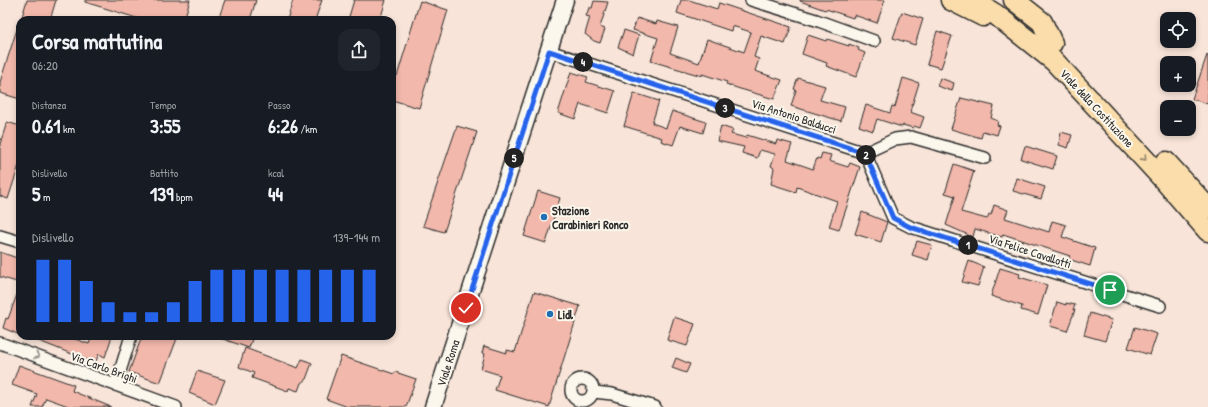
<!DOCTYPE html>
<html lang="it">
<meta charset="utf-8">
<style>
:root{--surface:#171b24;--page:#20242c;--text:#f1f3f6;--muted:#9ea1a6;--accent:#2563eb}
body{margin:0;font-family:"Patrick Hand",sans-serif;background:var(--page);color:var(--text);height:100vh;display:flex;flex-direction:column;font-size:15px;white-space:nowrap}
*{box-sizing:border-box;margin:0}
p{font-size:13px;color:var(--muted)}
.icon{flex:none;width:22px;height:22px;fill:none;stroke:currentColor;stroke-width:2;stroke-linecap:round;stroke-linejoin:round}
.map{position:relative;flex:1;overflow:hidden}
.drawer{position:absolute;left:16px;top:16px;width:380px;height:324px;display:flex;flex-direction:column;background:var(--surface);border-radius:12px;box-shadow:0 2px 6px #0003}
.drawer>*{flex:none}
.controls{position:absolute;left:1160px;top:12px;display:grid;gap:8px}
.controls a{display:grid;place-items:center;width:36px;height:36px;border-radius:8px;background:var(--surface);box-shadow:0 2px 6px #0003;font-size:20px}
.pin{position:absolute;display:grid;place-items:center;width:34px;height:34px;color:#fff;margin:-17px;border:2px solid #fff;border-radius:50%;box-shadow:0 1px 4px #0007}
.km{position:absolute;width:20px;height:20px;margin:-10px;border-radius:50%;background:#222;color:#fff;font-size:11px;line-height:20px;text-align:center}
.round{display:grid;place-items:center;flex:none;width:42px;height:42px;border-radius:12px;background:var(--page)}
.head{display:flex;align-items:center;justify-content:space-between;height:68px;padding:0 16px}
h1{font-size:22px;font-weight:700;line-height:30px}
.metrics{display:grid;grid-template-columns:repeat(3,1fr);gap:6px;height:68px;padding:4px 16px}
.metrics div{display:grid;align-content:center}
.metrics b{font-size:20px;font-weight:700}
.metrics small{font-size:11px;font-weight:400}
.metrics p{font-size:11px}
.chart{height:112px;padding:8px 16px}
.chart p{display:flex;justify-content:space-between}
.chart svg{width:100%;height:72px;margin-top:4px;stroke:var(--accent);stroke-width:6}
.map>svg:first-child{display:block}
</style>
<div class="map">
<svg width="1208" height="407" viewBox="0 0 1208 407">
<rect width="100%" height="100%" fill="#f8e4d8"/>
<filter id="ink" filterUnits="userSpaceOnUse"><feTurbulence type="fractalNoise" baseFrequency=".025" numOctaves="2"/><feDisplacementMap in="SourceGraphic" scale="8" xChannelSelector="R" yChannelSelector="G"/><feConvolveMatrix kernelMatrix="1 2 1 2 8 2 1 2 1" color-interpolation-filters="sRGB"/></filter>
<g filter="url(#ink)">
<!-- building -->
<g fill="#f2b8ab" stroke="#2b2b2b">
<path d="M27,0h29l-6,20h-29z"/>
<path d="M85,0h105l-6,20h-41l-58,-18z"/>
<path d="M225,0h31l-6,20h-32z"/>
<path d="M293,0h29l-7,20h-28z"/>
<path d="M354,0h32l-6,20h-32z"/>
<path d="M681,0h8l28,9 2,-6 72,24 -6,17 -24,-8 -7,21 5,2 -4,12 27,9 -8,19 -37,-11 -11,-4 1,-2 -25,-8v2l-51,-15 7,-23 -25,-8 4,-12 19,6 1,-3 21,6 -8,26 29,10 8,-24 37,13 7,-20 -19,-6 -1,5 -54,-18z"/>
<path d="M800,0h85l-8,23 -23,-8 -1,3 -27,-9 -1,1 -25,-9z"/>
<path d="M420,1l28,9 -29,98 -27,-8v-25l5,1z"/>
<path d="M594,1l14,1 -8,25 5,2 -5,14 -6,-2 -9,-7 5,-17 -4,-1 3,-8h3z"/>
<path d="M902,12l21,7 -8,26 -22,-7z"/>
<path d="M18,26h2v73l-20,-6v-11z"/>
<path d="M624,30l15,5 -6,19 -15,-7z"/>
<path d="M937,31l15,5 -11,32 -14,-4z"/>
<path d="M808,35l18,6 1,-2 22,7v-2l10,4 -1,2 7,3 -9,24 -30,-11 1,-3 -25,-9z"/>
<path d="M1207,55l1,1v48l-16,-5z"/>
<path d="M571,72l17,5 -2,5 29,9 -7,22 -28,-9 -5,15 -17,-6z"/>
<path d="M798,78l27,8 -5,14 25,7 -4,14 -50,-15 5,-16 -2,-1z"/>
<path d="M903,78l16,5 -9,29 14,5 -4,11 -6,-2 -1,2 -10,-3 -1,2 -25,-8 -4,12 -14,-5 7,-21 24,8 2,-7 3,1z"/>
<path d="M940,78l14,5 -2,8 -15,-5z"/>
<path d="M634,93l25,8 -7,22 14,5 6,-17 34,11 -3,11 -23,-7 -7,19 -12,-4 1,-3 -38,-12z"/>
<path d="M961,98l33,8 -3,12 7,3 -1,4 3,1 -3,9 -14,-4 -2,7 -30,-9z"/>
<path d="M7,122l13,4v36l-12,37 -8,-3v-52z"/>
<path d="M457,126l20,6 -33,100 -21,-6z"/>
<path d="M721,126l12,4 -2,4 15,4 1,-3 29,9 1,-4 15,4 -5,16 26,9 4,-11 3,1 2,-6 9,2 -2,6 19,6 2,-4 10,4 -21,63 -10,-3 8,-26 -40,-14 -1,5 -25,-8 3,-16 -3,-2 4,-12 -15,-4 -3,8 -15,-5 2,-6 -27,-6z"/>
<path d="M1061,132l11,3 -4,13 -9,-3z"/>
<path d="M1025,146l32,10 -4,13 -32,-10z"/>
<path d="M954,164l20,7 -13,41 26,7 2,-5 2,1 3,-10 14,5 -3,8 44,14 3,-11 14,4 -4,12 33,11 -5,18 -22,-7 2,-3 -67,-22 -1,3 -27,-8 -2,8 -27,-12 9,-29 -10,-3z"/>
<path d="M1017,178l28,9 -4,12 -28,-8z"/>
<path d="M538,191l22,7 -14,45 -22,-7z"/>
<path d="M862,212l25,10 -6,20 -26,-8z"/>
<path d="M917,241l15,4 -4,15 -16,-5z"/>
<path d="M0,252l20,7v24l-20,-6z"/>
<path d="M969,261l15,6 -6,19 -16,-4z"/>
<path d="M1000,268l20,6 -1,3 28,8 -9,30 -17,-5 1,-4 -31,-10z"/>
<path d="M19,289h1v46l-17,-7 3,-10 2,1z"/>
<path d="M534,292l46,14 -31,101 -54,-17 5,-15 -19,-6 4,-15 -3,-1 2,-7 23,7v-3l8,2z"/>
<path d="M1057,302l9,3v-2l9,2 -2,5h2l-8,21 -17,-5z"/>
<path d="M1090,313l22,7 -7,21 -21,-6z"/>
<path d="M674,317l21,7 -8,22 -20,-6z"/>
<path d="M1135,327l22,7 -7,21 -22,-7z"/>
<path d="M26,336h41l22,8 3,-8h20l-7,21 -6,-3 -4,9z"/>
<path d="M142,336h36l-18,47 -31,-11z"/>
<path d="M217,336h36l-4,12 -32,-11z"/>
<path d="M245,348l53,20 4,-9 10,4 -6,16 -5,4 -3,8 -9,-3 -1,3 -36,-13 2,-5 -15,-6z"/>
<path d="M341,356l53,18 1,-2 21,7 -10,28h-58l-22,-8z"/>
<path d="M676,358l14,6 -4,9 -14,-5z"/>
<path d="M19,365l55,20 -2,6 39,16h-40l-25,-9 -4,9h-10l5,-13 -25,-9z"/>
<path d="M197,371l28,9 -10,24 -26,-11z"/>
</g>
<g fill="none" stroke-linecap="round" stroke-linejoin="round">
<!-- street casing -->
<g stroke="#2b2b2b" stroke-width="14">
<g id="street">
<path d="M751,0l65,20 58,21"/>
<path d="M549,51l316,102 30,-14 16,-2 74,21"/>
<path d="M865,153l28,65 18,9 249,79"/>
<path d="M0,236l20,6"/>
<path d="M0,343l176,64"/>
<circle cx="582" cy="390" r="11"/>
<path d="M116,384l15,-48"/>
<path d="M594,392l18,2 43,13"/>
</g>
</g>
<!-- secondary casing -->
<g stroke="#2b2b2b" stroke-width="19">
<path id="secondary" d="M433,407l132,-407"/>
</g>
<!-- highway casing -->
<g stroke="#2b2b2b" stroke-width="23">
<g id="highway">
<path d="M951,0l32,16"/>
<path d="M972,0l23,14 59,47 109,118 45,52"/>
<path d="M1014,0l28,22 10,21"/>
<path d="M1166,162l42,46"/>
</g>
</g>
<!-- street -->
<use href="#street" stroke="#fbf7ec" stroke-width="11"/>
<!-- secondary -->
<use href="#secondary" stroke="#fbf7ec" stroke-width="16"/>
<!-- highway -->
<use href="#highway" stroke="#faddab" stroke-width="20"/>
</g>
<!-- one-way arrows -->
<defs><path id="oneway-chevron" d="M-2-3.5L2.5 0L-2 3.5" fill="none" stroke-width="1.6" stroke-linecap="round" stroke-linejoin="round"/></defs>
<use stroke="#92846b" href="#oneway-chevron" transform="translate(1144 158) rotate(48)"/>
<use stroke="#93918c" href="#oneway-chevron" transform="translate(37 356) rotate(20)"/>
</g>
<g fill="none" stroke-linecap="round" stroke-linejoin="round" filter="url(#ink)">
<!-- route casing -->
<g stroke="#fff" stroke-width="8">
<path id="route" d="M466,308l83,-257 316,102 28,65 17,9 200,63"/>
</g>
<!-- route -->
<use href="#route" stroke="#2563eb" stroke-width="5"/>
</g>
<!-- markers -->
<g fill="#1f6fb2" stroke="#fbf7ec" stroke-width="1.5">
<circle cx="544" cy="217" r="4"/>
<circle cx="550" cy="314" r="4"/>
</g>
<g text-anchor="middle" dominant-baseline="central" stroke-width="4" stroke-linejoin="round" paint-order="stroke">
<!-- street labels -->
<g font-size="12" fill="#2b2b2b" stroke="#fbf7ec">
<text transform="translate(1097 108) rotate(47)">Viale della Costituzione</text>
<text transform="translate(794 116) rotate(18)">Via Antonio Balducci</text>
<text transform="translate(1030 251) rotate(18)">Via Felice Cavallotti</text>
<text transform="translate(448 363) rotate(-72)">Viale Roma</text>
<text transform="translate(104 367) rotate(20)">Via Carlo Brighi</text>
</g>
<!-- poi labels -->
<g font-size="12" font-weight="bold" fill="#2b2b2b" stroke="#fbf7ec" text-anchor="start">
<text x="552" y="210">Stazione<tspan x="552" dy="14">Carabinieri Ronco</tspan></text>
<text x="558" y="314">Lidl</text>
</g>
</g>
</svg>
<div class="controls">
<a><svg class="icon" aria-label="locate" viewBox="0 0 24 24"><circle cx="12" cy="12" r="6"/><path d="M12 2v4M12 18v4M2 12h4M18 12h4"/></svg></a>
<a>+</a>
<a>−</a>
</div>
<div class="pin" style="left:1110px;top:290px;background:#1e9e55"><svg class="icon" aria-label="arrive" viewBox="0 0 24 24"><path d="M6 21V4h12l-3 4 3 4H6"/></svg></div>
<div class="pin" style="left:466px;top:308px;background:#d93025"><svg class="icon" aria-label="check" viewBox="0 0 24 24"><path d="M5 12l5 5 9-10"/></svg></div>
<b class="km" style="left:968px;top:245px">1</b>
<b class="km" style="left:866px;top:155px">2</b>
<b class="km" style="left:725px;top:108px">3</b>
<b class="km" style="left:583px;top:62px">4</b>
<b class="km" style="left:514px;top:158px">5</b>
<section class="drawer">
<div class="head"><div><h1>Corsa mattutina</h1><p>06:20</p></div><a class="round"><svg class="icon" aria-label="share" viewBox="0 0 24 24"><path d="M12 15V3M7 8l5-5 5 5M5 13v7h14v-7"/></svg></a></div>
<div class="metrics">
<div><p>Distanza</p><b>0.61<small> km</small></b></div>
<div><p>Tempo</p><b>3:55</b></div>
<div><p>Passo</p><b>6:26<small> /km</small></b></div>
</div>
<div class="metrics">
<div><p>Dislivello</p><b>5<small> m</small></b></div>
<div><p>Battito</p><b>139<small> bpm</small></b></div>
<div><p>kcal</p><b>44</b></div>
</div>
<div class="chart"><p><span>Dislivello</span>139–144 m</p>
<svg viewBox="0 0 160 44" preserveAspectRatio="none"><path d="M5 44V6M15 44V6M25 44V19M35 44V32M45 44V38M55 44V38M65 44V32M75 44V19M85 44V12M95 44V12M105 44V12M115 44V12M125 44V12M135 44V12M145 44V12M155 44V12"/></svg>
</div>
</section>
</div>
